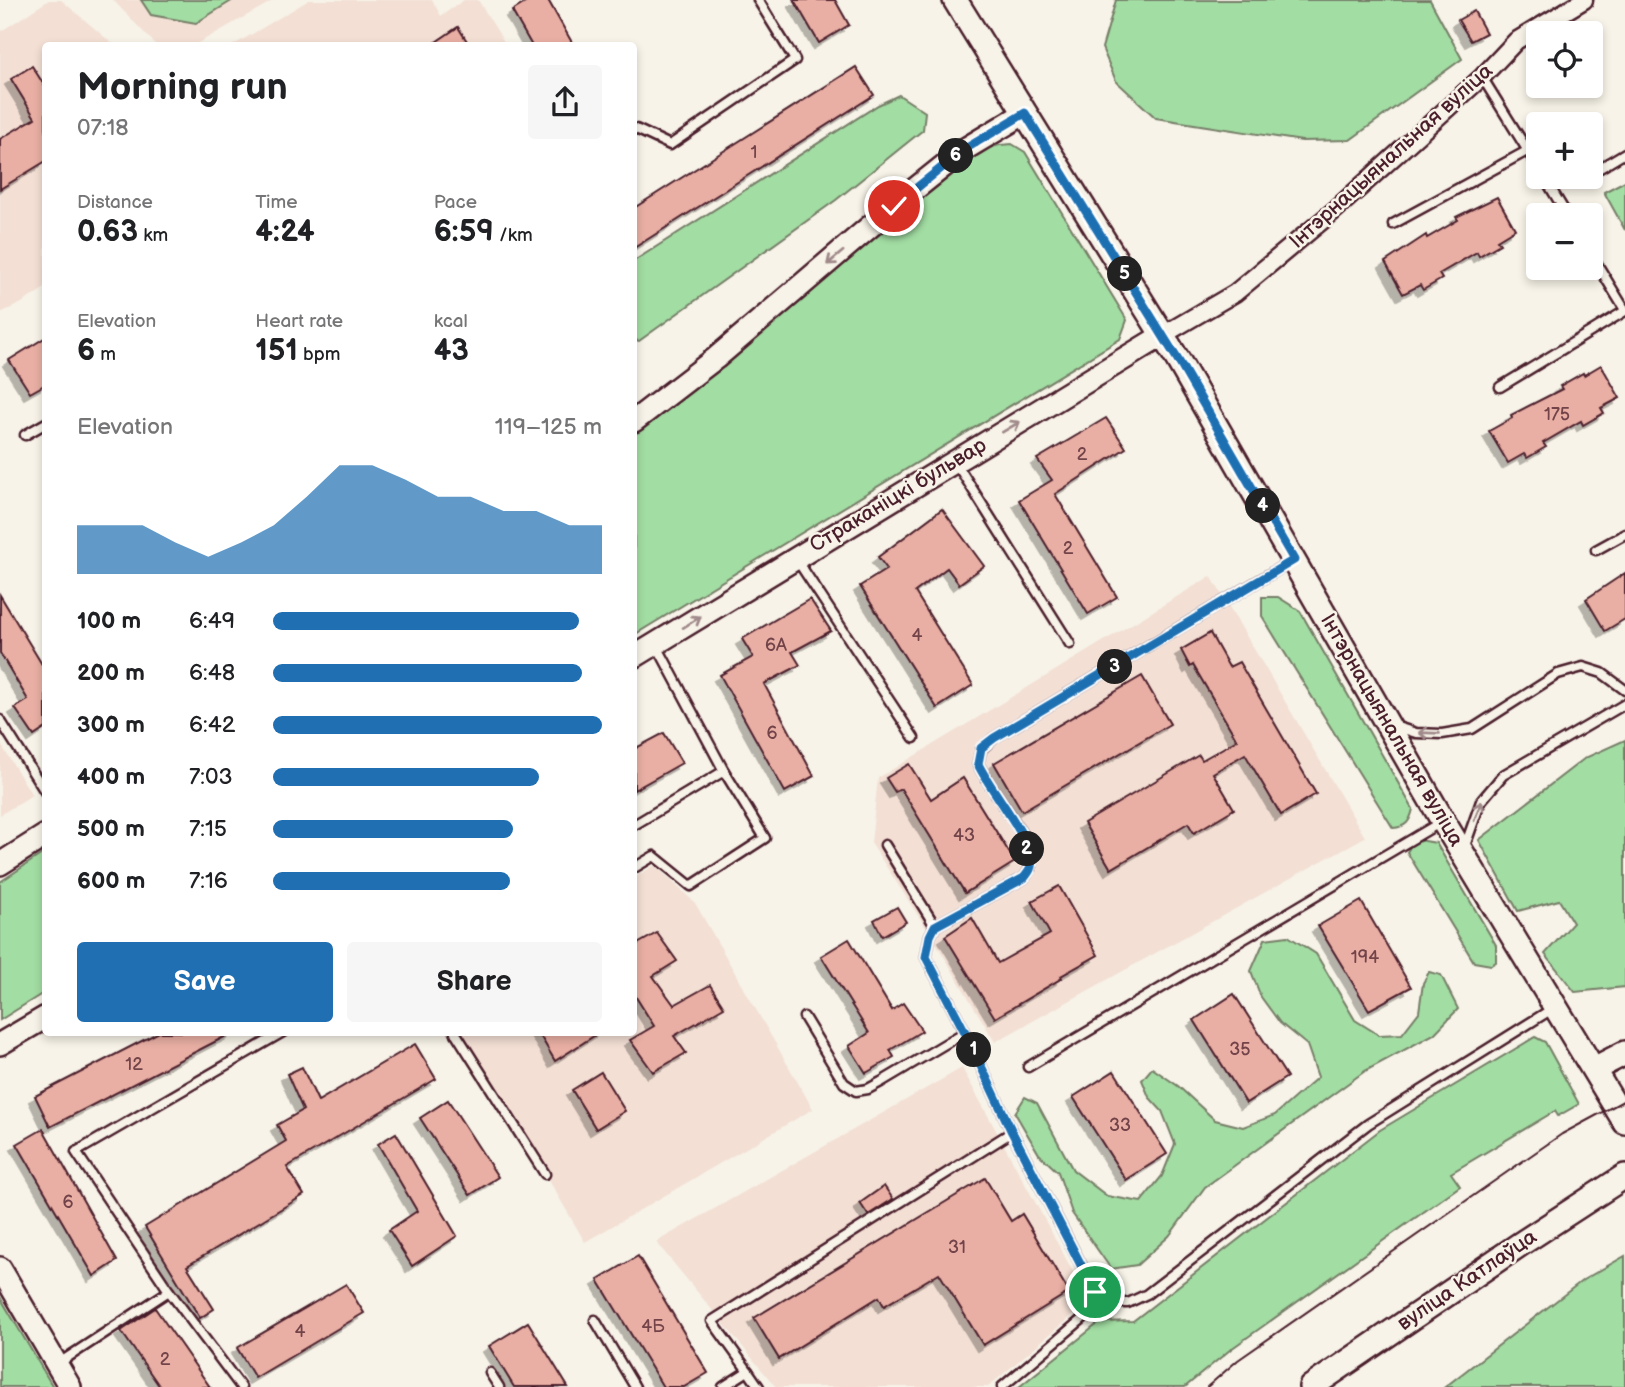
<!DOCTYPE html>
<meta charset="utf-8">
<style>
:root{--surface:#fff;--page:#f6f6f6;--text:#202124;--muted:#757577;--accent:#1f6fb2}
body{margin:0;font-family:"Balsamiq Sans",sans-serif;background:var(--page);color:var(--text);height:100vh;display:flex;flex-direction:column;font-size:26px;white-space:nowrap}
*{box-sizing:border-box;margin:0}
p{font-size:23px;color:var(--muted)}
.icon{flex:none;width:38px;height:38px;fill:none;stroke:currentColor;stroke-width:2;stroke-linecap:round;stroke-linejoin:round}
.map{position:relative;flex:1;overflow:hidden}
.details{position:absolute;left:42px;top:42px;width:595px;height:994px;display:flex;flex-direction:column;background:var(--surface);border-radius:7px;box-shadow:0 4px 10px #0003}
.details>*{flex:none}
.fabs{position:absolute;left:1526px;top:21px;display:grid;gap:14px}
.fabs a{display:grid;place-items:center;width:77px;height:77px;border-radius:7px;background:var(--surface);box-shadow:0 4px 10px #0003;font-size:35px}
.pin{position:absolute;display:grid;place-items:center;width:60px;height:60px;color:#fff;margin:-30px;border:4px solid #fff;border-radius:50%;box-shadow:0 2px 7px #0007}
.km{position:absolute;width:35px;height:35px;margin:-18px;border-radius:50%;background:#222;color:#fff;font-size:19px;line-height:35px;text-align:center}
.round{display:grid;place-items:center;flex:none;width:74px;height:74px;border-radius:7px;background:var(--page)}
.summary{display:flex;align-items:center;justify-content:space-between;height:119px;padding:0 35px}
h1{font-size:38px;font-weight:700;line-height:52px}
.stats{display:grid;grid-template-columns:repeat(3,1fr);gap:10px;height:119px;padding:7px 35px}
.stats div{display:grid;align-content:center}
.stats b{font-size:30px;font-weight:700}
.stats small{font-size:19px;font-weight:400}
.stats p{font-size:19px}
.chart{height:196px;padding:14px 35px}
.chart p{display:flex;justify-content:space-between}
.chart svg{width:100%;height:126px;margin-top:7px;fill:var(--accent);opacity:.7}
.cta{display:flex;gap:14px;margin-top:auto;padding:14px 35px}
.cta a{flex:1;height:80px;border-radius:7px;background:var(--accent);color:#fff;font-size:28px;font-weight:700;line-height:80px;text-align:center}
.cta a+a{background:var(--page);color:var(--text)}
ul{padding:0 35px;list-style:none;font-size:23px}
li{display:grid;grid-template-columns:112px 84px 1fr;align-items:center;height:52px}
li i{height:18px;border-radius:9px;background:var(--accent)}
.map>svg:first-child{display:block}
</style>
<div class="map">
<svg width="1625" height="1387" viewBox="0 0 1625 1387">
<defs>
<filter id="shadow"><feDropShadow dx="-6" dy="6" stdDeviation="0" flood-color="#0004"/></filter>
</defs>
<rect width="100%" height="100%" fill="#f7f3e8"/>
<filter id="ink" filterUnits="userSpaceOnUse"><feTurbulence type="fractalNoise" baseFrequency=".0143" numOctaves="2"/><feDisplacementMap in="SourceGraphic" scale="14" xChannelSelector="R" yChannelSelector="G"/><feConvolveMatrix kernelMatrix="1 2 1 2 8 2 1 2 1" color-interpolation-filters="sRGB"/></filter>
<g filter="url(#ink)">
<!-- built -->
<g fill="#f3dfd4">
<path d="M49,0h12l53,45 -68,1 -1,242 -25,16 -20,9v-281z"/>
<path d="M113,0h161l-81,46 -37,-1z"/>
<path d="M309,0h123l9,16 23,-16h14l28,45 -274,1z"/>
<path d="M1211,576l154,261 -370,205 -61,-102 -63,-97 7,-65z"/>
<path d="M0,743l32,52 -32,20z"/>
<path d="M655,865l40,38 118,206 -228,133 -122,-209 171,-1v-154z"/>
<path d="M962,1068l127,233 -101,86h-212l-120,-145z"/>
</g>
<!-- green -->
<g fill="#a2dda3" stroke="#767e67" stroke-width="2">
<path d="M141,0h92l-37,23 -45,-8z"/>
<path d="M1116,0h314l32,59 -112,81 -48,1 -146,-23 -40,-37 -14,-33z"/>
<path d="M899,95l26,17 -2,18 -87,70 -197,141 -5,-1v-79l244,-156z"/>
<path d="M1012,144l13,8 102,168 -7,19 -486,296v-206l350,-280 16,-4z"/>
<path d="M1625,181v49l-21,-38z"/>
<path d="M1262,597h16l22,14 113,198c-3,13 -7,18 -20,19l-131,-212z"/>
<path d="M1625,740v247l-50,5 -30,-38 28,-31 -14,-23 -41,11 -39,-71 106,-82z"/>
<path d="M1419,840l17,3 60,102v17l-5,3 -17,-3 -67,-110 6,-10z"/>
<path d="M45,852v140l-45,28v-138z"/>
<path d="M1288,936l28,18 39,66 24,15 23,-1 17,-22 4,-29 6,-11 12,3 17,34 -24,25 -69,37 -160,116 -36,49 -32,29 -26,4 -39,-56 -14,-41 -19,-18 -24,-41 10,-16 12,6 36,67 34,26 34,6 21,-26 13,-32 -13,-33 -13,-14 -7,-17 10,-12 26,18 37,34 28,7 32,-12 43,-38 -11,-32 -27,-22 -19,-26 -10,-26 14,-32z"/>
<path d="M1535,1037l10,5 34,62 -21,12 -3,-5 -104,62 9,13 -229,163 -46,38h-166l81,-65 33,-1 247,-191z"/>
<path d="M1625,1256v131h-180l138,-107z"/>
<path d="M0,1297l53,90h-53z"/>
</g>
<!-- building -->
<g fill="#e9afa4" stroke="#4a1f2b" stroke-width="2" filter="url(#shadow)">
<path d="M530,0h18l26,46h-42l-20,-35z"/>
<path d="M794,0h41l14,25 -30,18z"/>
<path d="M1474,11l12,22 -15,8 -13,-21z"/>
<path d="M458,27l12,19h-40z"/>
<path d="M32,66l14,22v73l-46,28v-50l35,-21 -24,-39z"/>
<path d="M856,67l18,28 -240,153v-40z"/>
<path d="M1497,197l18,32 -18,11 3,4 -21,12 -2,-4 -38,22 3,5 -19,11 -3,-5 -17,9 -18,-32 41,-27 1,3 31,-18 -2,-3z"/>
<path d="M46,337v47l-16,9 -21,-33z"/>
<path d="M1601,365l19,33 -19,10 3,5 -21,12 -2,-4 -38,22 3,4 -19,11 -3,-4 -16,9 -19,-32 23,-13 -1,-3 51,-26 -2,-3 23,-13 1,2z"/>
<path d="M1106,418l20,30 -71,46 62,103 -29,17 -69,-114 33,-20 -15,-21z"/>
<path d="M942,509l42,57 -25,18 -12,-16 -32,24 58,93 -36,23 -77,-122 27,-17 -9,-12z"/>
<path d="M1625,573v46l-20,12 -19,-32z"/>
<path d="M0,595l46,76v57l-12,8 -19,-28 13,-8 -28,-47z"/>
<path d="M810,599l21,32 -39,21 8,13 -36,19 50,92 -29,16 -65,-117 33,-18 -11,-18z"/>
<path d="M1210,633l19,34 10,-5 77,132 -35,21 -36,-61 -32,19 21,36 -40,24 -6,-10 -77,46 -27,-46 115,-68 3,5 35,-20 -44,-75 -3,2 -9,-17z"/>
<path d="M1142,676l28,48 -148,87 -28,-48z"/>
<path d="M664,733l18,30 -48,27v-41z"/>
<path d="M909,764l22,35 32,-21 52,84 -50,31 -64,-104 -6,3 -9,-14z"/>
<path d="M1059,886l39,69 -37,21 1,2 -67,40 -50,-82 27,-18 26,45 52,-29 -18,-33z"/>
<path d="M1361,901l50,86 -42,23 -51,-84z"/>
<path d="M897,907l9,15 -24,14 -8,-16z"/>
<path d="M657,933l20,28 -24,15 21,29 36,-20 14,22 -50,29 12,17 -33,19 -23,-32 24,-14 -20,-32v-48z"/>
<path d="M849,939l43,71 11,-7 19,28 -32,19 4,7 -28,16 -17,-27 20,-13 -48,-77z"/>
<path d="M1234,994l53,83 -41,26 -52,-83z"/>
<path d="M159,1032h75l-184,95 -15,-31z"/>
<path d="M538,1032h62l-45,29z"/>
<path d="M415,1044l21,35 -149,88 17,28 -117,71 27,43 -14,9 -55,-91 141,-86 -9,-16 26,-15 -16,-36 15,-7 16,34z"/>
<path d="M1114,1071l53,83 -41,26 -53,-83z"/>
<path d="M601,1072l24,39 -29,18 -24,-39z"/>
<path d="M448,1100l50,77 -28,18 -50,-77z"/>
<path d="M43,1129l74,132 -23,15 -77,-132z"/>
<path d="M396,1133l61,103 -45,30 -23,-36 28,-19 -39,-67z"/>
<path d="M985,1178l26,43 11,-7 47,78 -86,53 -44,-72 -55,33 -5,-9 -100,62 -25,-41z"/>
<path d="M884,1186l9,13 -25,16 -8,-12z"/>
<path d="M638,1256l70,117 -24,14h-21l-65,-107z"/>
<path d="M346,1284l18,29 -109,65 -18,-30z"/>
<path d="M155,1308l55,79h-50l-39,-56z"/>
<path d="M528,1322l40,65h-54l-25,-41z"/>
</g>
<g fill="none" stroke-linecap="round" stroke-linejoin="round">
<!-- service casing -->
<g stroke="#4a1f2b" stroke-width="13">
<g id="service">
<path d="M1482,77l56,90"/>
<path d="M634,131l2,-2 34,16 125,-85 -37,-60"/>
<path d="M1591,153l9,15 25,-15"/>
<path d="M1544,177l23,38"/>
<path d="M1393,224l145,-79"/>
<path d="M1591,254l34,56"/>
<path d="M1500,387l125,-76"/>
<path d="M25,435l21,-12"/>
<path d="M956,463l114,181"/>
<path d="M1596,550l29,-16"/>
<path d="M797,560l117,178"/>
<path d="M0,720l46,73"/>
<path d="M1394,726l22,7 26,1 30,-5 86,-55 25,-7 19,6 23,17"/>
<path d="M634,825l90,-54 -68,-127"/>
<path d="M885,845l50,81"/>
<path d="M1465,846l16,-45 22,-26 122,-71"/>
<path d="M634,868l20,-12 37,30 74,-48 -41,-67"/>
<path d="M804,1017l40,66 12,8 12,-2 13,-7 84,-50 -39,-75 4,-21 5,-10 89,-48c5,-6 8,-11 7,-20 -6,-29 -39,-66 -53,-94l3,-15 13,-11 298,-177"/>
<path d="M455,1032l90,142"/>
<path d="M965,1032l47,100 89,171h27l19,-9 221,-170 184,-115"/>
<path d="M1028,1067l413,-245"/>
<path d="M169,1291l72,96"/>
<path d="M595,1320l40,67"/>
<path d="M59,1363l110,-72 -93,-139 207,-120"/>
<path d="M748,1371l-36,-50 300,-189"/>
<path d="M490,1373l9,14"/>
<path d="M723,1387l25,-16 11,16"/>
<path d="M1002,1387l99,-84"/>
</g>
</g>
<!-- minor casing -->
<g stroke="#4a1f2b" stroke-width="21">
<path id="minor" d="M1163,335l72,-42 100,-83 147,-133 34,-36 68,-41"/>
</g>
<!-- tertiary casing -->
<g stroke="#4a1f2b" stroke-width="26">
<g id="tertiary">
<path d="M634,421l82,-63 184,-157 65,-52 60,-36"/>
<path d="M634,657l529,-322"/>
<path d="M0,864l46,-29"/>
<path d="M0,1044l46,-27"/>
<path d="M0,1268l70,119"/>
</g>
</g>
<!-- secondary casing -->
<g stroke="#4a1f2b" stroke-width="28">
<g id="secondary">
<path d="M955,0l223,360 265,461 182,301"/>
<path d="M1594,1069l31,-16"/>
<path d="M1311,1387l208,-142 106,-69"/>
</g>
</g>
<!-- service -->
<use href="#service" stroke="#f7f3e8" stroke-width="8"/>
<!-- minor -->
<use href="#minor" stroke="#f7f3e8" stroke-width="16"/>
<!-- tertiary -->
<use href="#tertiary" stroke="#f7f3e8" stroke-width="21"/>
<!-- secondary -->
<use href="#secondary" stroke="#f7f3e8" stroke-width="23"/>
<!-- tram -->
<path stroke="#4a1f2b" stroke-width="2" d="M1207,1387l31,-27 285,-199 39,-27 63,-34"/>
</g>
<!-- one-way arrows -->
<defs><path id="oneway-shaft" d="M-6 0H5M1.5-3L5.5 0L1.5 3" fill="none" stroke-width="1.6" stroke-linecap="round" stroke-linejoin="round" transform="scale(1.75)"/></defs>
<g stroke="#a0898a">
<use href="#oneway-shaft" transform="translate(835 258) rotate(140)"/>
<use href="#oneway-shaft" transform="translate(1011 427) rotate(-31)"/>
<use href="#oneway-shaft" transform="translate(692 622) rotate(-32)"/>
<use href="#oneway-shaft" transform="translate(1429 733) rotate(-178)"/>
<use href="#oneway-shaft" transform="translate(1478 811) rotate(-68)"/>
</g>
</g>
<g fill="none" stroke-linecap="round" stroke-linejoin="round" filter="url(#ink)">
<!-- route casing -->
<g stroke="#fff" stroke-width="14">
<path id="route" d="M894,206l71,-57 60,-36 153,247 116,200 -300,178 -13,10 -3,16c13,27 48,68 53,94 2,9 -2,14 -7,20l-89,48 -5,10 -4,21 39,75 47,100 83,160"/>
</g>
<!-- route -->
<use href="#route" stroke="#1f6fb2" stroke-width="9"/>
</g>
<g text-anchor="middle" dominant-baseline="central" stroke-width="5" stroke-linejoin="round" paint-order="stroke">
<!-- number labels -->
<g font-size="18" fill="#724349">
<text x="754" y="152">1</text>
<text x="1557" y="414">175</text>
<text x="1082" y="454">2</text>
<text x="1068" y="548">2</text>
<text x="917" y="635">4</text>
<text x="776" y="645">6А</text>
<text x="772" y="733">6</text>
<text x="964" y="835">43</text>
<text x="1365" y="957">194</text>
<text x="1240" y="1049">35</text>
<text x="134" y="1064">12</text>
<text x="1120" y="1125">33</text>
<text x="68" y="1202">6</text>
<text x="957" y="1247">31</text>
<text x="653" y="1326">4Б</text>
<text x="300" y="1331">4</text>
<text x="165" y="1359">2</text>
</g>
<!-- street labels -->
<g font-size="21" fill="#4a1f2b" stroke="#f7f3e8">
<text transform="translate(1391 156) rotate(-42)">Інтэрнацыянальная вуліца</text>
<text transform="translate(898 495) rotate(-31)">Страканіцкі бульвар</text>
<text transform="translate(1392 730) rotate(60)">Інтэрнацыянальная вуліца</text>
<text transform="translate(1467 1280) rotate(-34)">вуліца Катлаўца</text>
</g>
</g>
</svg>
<div class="fabs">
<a><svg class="icon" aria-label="locate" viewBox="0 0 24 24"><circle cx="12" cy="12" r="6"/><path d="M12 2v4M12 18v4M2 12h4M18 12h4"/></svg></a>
<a>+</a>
<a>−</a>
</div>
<div class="pin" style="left:1095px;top:1292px;background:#1e9e55"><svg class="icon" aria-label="arrive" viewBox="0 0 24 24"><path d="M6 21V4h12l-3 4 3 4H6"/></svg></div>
<div class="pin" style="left:894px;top:206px;background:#d93025"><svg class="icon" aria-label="check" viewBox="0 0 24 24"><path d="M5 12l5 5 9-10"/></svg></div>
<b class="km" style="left:974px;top:1050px">1</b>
<b class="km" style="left:1027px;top:849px">2</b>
<b class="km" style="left:1115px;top:667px">3</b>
<b class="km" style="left:1263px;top:506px">4</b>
<b class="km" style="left:1125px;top:274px">5</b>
<b class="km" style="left:956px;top:156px">6</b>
<section class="details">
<div class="summary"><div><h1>Morning run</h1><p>07:18</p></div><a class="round"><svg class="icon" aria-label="share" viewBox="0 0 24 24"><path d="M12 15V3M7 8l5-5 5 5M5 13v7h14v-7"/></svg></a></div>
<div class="stats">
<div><p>Distance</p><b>0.63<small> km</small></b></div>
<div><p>Time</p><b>4:24</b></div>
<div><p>Pace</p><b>6:59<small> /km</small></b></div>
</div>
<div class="stats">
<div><p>Elevation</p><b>6<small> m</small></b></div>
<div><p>Heart rate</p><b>151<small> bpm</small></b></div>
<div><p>kcal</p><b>43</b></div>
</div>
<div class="chart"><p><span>Elevation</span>119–125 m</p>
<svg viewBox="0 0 160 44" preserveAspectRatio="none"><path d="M0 44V27L10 27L20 27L30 33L40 38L50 33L60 27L70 17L80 6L90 6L100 11L110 17L120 17L130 22L140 22L150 27L160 27V44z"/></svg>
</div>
<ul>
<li><b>100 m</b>6:49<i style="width:93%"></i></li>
<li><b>200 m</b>6:48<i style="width:94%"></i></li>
<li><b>300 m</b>6:42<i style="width:100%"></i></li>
<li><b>400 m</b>7:03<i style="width:81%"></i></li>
<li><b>500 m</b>7:15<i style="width:73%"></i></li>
<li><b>600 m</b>7:16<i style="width:72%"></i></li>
</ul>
<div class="cta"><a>Save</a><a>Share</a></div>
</section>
</div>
